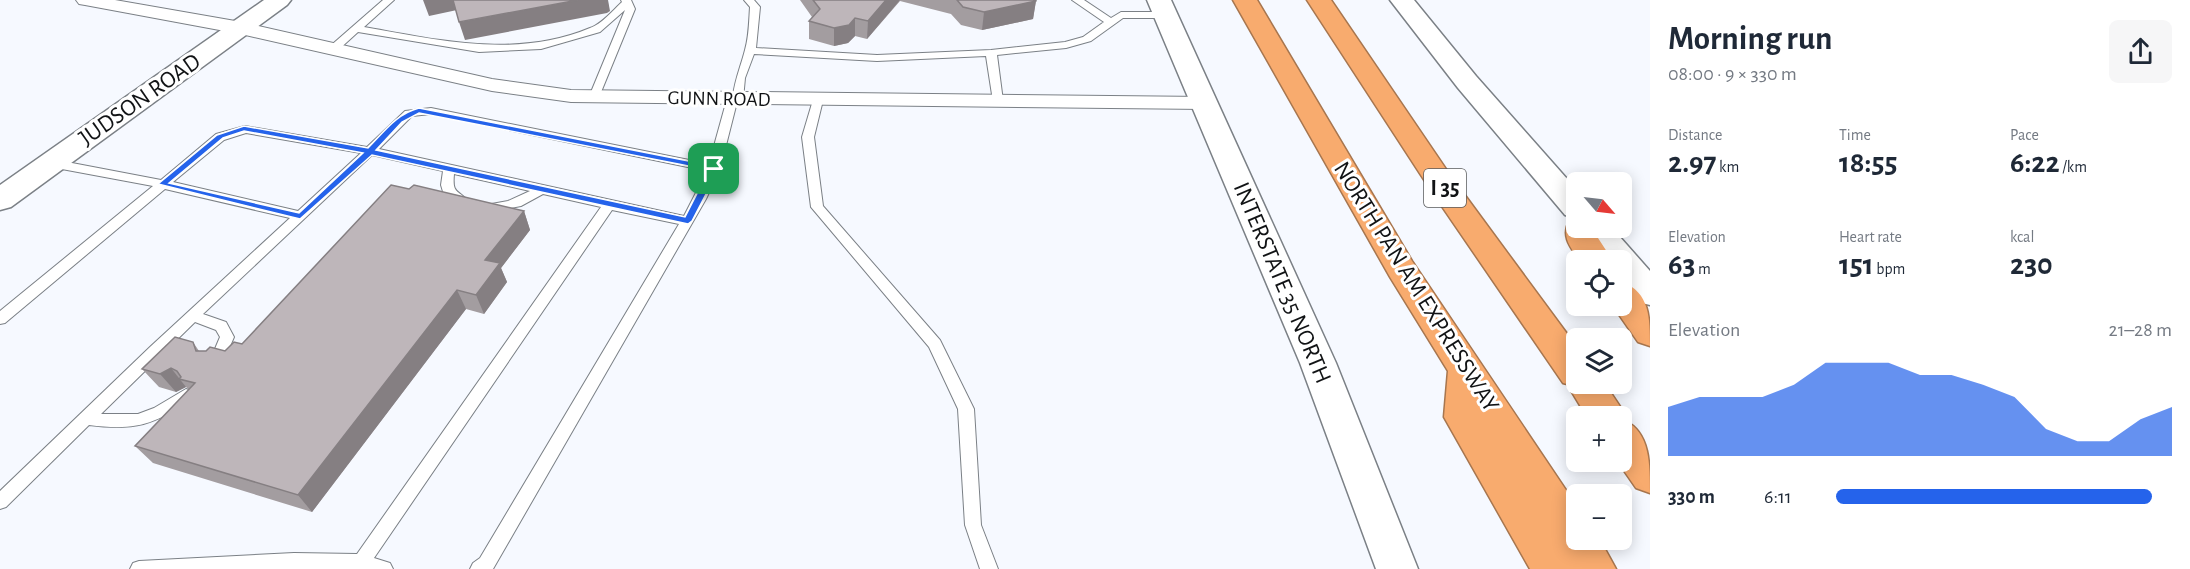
<!DOCTYPE html>
<meta charset="utf-8">
<style>
:root{--surface:#fff;--page:#f6f6f7;--text:#1f2937;--muted:#747a83;--accent:#2563eb}
body{margin:0;font-family:"Alegreya Sans",sans-serif;background:var(--page);color:var(--text);height:100vh;display:flex;flex-direction:column;font-size:22px;white-space:nowrap}
*{box-sizing:border-box;margin:0}
p{font-size:20px;color:var(--muted)}
.icon{flex:none;width:33px;height:33px;fill:none;stroke:currentColor;stroke-width:2;stroke-linecap:round;stroke-linejoin:round}
.map{position:relative;flex:1;overflow:hidden}
.panel{display:flex;flex-direction:column;background:var(--surface);width:540px}
.panel>*{flex:none}
.needle{width:39px;rotate:118deg}
.controls{position:absolute;left:1566px;top:172px;display:grid;gap:12px}
.controls a{display:grid;place-items:center;width:66px;height:66px;border-radius:9px;background:var(--surface);box-shadow:0 3px 15px #0003;font-size:30px}
.pin{position:absolute;display:grid;place-items:center;width:51px;height:51px;color:#fff;margin:-26px;border-radius:12px;box-shadow:0 3px 9px #0006}
.round{display:grid;place-items:center;flex:none;width:63px;height:63px;border-radius:9px;background:var(--page)}
.summary{display:flex;align-items:center;justify-content:space-between;height:102px;padding:0 18px}
h1{font-size:33px;font-weight:700;line-height:45px}
.stats{display:grid;grid-template-columns:repeat(3,1fr);gap:9px;height:102px;padding:6px 18px}
.stats div{display:grid;align-content:center}
.stats b{font-size:30px;font-weight:700}
.stats small{font-size:16px;font-weight:400}
.stats p{font-size:16px}
.chart{height:168px;padding:12px 18px}
.chart p{display:flex;justify-content:space-between}
.chart svg{width:100%;height:108px;margin-top:6px;fill:var(--accent);opacity:.7}
ul{padding:0 18px;list-style:none;font-size:20px}
li{display:grid;grid-template-columns:96px 72px 1fr;align-items:center;height:45px}
li i{height:15px;border-radius:8px;background:var(--accent)}
main{display:flex;flex:1;min-height:0}
.map>svg:first-child{display:block}
</style>
<main>
<div class="map">
<svg width="1650" height="569" viewBox="0 0 1650 569">
<rect width="100%" height="100%" fill="#f6f9ff"/>
<g fill="none" stroke-linecap="round" stroke-linejoin="round">
<!-- lane casing -->
<g stroke="#7b8086" stroke-width="2">
<g id="lane">
<path d="M383,0h11l-30,27c75,13 152,32 226,1 12,-4 23,-18 32,-26l-1,-2h10l4,9 -36,88 -5,3 -5,-3 36,-87 -25,22 -59,17 -62,3 -121,-20 -22,20h-8v-4z"/>
<path d="M744,0h10l6,7 -4,41 121,7 114,-5 74,-8 18,-5 21,-15 -32,-22h12l27,18 10,-6h45l5,3 -5,3h-43l-32,23 -25,7 -69,7 6,46 -5,3 -5,-3 -7,-45 -109,5 -123,-7 -9,24 -2,21 -6,3 -17,67 -14,30 -213,370h-23l3,-6 7,-5 199,-334 -67,-14 -238,348 16,5 3,6h-263l3,-6 6,-2 155,-8 63,1 244,-347 -58,-13 -22,12 -31,6 -6,-4 2,-3 22,-4 22,-10 -76,-17c-2,21 4,15 15,28l-6,4 -19,-11 -3,-10 2,-14 -71,-16 -169,159 23,8 8,15 -13,30h-10l-2,-4 11,-26 -4,-7 -21,-8 -94,92h37l16,-6 32,-19 5,2 3,4 -3,4c-36,26 -57,32 -102,26l-83,82 -6,2v-18l150,-144 140,-129 -125,-29 -160,134 -5,1v-13l153,-125 -102,-19 -6,-4 2,-3 4,-1 110,21 55,-46 29,-8 122,21 38,-36 26,-3 278,56 18,-65 6,-3c2,-17 8,-30 12,-46 4,-14 4,-28 5,-43zM431,114l276,57 -23,45 -305,-67 33,-33zM246,133l115,20 -63,58 -125,-29 51,-42z"/>
<path d="M818,97l5,3 -9,37 9,69 117,134 34,69 7,116 17,44h-18l-15,-44 -7,-116 -29,-62 -118,-140 -9,-70 11,-37z"/>
</g>
</g>
<!-- street casing -->
<g stroke="#7b8086" stroke-width="2">
<path id="street" d="M76,0h39l126,22 251,57 79,11 634,7 7,2 3,4 -3,4 -7,2 -634,-7 -79,-11 -251,-57 -156,-29 -6,-1z"/>
</g>
<!-- secondary casing -->
<g stroke="#7b8086" stroke-width="3">
<g id="secondary">
<path d="M264,0h27l-4,5 -276,202 -11,3v-25z"/>
<path d="M1147,0h24l165,363 82,206h-42l-76,-206z"/>
<path d="M1390,0h24l62,76 100,113v29l-11,-3 -107,-127z"/>
<path d="M1578,228h34l38,43v34l-12,-3 -16,-20v-21h-18z"/>
</g>
</g>
<!-- highway casing -->
<g stroke="#a7764f" stroke-width="3">
<g id="highway">
<path d="M1233,0h24l155,261 164,244v35h24l16,29h-86l-86,-152 4,-46 -58,-94z"/>
<path d="M1307,0h24l119,175 126,171v38h29l22,33 -2,4c25,11 25,44 25,72l-14,-5 -18,-26h4v-45h-35l-20,-33 -4,-1 -133,-194z"/>
<path d="M1576,219v9h21l1,10 15,23h-33c-9,-13 -20,-25 -10,-41z"/>
<path d="M1622,282c28,10 28,37 28,64l-12,-4 -25,-36h9z"/>
</g>
</g>
<!-- lane -->
<use href="#lane" fill="#fff" fill-rule="evenodd"/>
<!-- street -->
<use href="#street" fill="#fff" fill-rule="evenodd"/>
<!-- secondary -->
<use href="#secondary" fill="#fff" fill-rule="evenodd"/>
<!-- highway -->
<use href="#highway" fill="#f8ab6e" fill-rule="evenodd"/>
</g>
<!-- wall -->
<g fill="#a39da0">
<path d="M800,0h236l-3,19 -51,11 -21,-5 -10,-11 -51,-13 -33,38 -12,-3 -7,7 -14,3 -25,-7v-18l3,-4z"/>
<path d="M409,189l115,22 6,19 -29,38 6,14 -23,32 -18,-5 -154,203 -159,-49 -18,-17 54,-56 -3,-3 -10,5 -17,-5 -17,-18 51,-27 6,9h26l17,-7z"/>
</g>
<!-- shaded-wall -->
<g fill="#857f82">
<path d="M423,0h31l3,10 -28,6z"/>
<path d="M578,0h30l2,11 -3,2 -142,27 -6,-18z"/>
<path d="M886,0h14l-33,39 1,-18z"/>
<path d="M1036,1l-3,18 -51,11 2,-18z"/>
<path d="M855,18v18l-7,7 -14,3v-18z"/>
<path d="M524,211l6,19 -29,38 6,14 -23,32 -8,-19 9,-35z"/>
<path d="M457,290l9,19 -154,203 -14,-17z"/>
<path d="M171,368l15,19 -10,5 -16,-18z"/>
</g>
<!-- building -->
<g fill="#beb6ba" stroke="#857f82" stroke-width="1.5">
<path d="M453,0h125l-119,22z"/>
<path d="M813,0h73l-18,21 -13,-3 -6,7 -15,3 -25,-7 11,-12z"/>
<path d="M957,0h79v1l-52,11 -21,-5z"/>
<path d="M391,185l18,4 5,-4 110,26 -39,49 15,3 -24,32 -19,-5 -159,205 -163,-49 60,-63 -16,-4 2,-2 -4,-6 -6,-3 -11,6 -18,-5 33,-32 18,5 3,9h10l4,-4 15,4 9,-9 8,2z"/>
</g>
<!-- route -->
<path fill="#2563eb" stroke="#fff" stroke-width="1.5" fill-rule="evenodd" d="M419,108l295,58 5,3 -27,52 -4,3 -316,-69 -72,64 -142,-35 59,-49 27,-9 124,22c16,-16 28,-34 51,-40zM419,113l290,57 -24,47 -309,-67 26,-28zM244,131l119,22 -64,60 -130,-30 54,-45z"/>
<g text-anchor="middle" dominant-baseline="central" stroke-width="6" stroke-linejoin="round" paint-order="stroke">
<!-- far-street labels -->
<g font-size="20" fill="#111315" stroke="#fff">
<text transform="translate(719 99) rotate(1)">GUNN ROAD</text>
</g>
<!-- shield labels -->
<rect fill="#fff" stroke="#585a5b" stroke-width="1.5" x="1424" y="169" width="42" height="38" rx="4.5"/>
<g font-size="22" font-weight="bold" fill="#111315">
<text x="1445" y="188">I 35</text>
</g>
<!-- street labels -->
<g font-size="24" fill="#111315" stroke="#fff">
<text transform="translate(140 100) rotate(-35)">JUDSON ROAD</text>
<text transform="translate(1282 283) rotate(67)">INTERSTATE 35 NORTH</text>
<text transform="translate(1416 287) rotate(58)">NORTH PAN AM EXPRESSWAY</text>
</g>
</g>
</svg>
<div class="controls">
<a><svg class="needle" viewBox="-14 -14 28 28"><path d="M0-13l5 13h-10z" fill="#e53935"/><path d="M0 13l5-13h-10z" fill="#747a83"/></svg></a>
<a><svg class="icon" aria-label="locate" viewBox="0 0 24 24"><circle cx="12" cy="12" r="6"/><path d="M12 2v4M12 18v4M2 12h4M18 12h4"/></svg></a>
<a><svg class="icon" aria-label="layers" viewBox="0 0 24 24"><path d="M12 4l9 5-9 5-9-5zM3 14l9 5 9-5"/></svg></a>
<a>+</a>
<a>−</a>
</div>
<div class="pin" style="left:714px;top:169px;background:#1e9e55"><svg class="icon" aria-label="arrive" viewBox="0 0 24 24"><path d="M6 21V4h12l-3 4 3 4H6"/></svg></div>
</div>
<section class="panel">
<div class="summary"><div><h1>Morning run</h1><p>08:00 · 9 × 330 m</p></div><a class="round"><svg class="icon" aria-label="share" viewBox="0 0 24 24"><path d="M12 15V3M7 8l5-5 5 5M5 13v7h14v-7"/></svg></a></div>
<div class="stats">
<div><p>Distance</p><b>2.97<small> km</small></b></div>
<div><p>Time</p><b>18:55</b></div>
<div><p>Pace</p><b>6:22<small> /km</small></b></div>
</div>
<div class="stats">
<div><p>Elevation</p><b>63<small> m</small></b></div>
<div><p>Heart rate</p><b>151<small> bpm</small></b></div>
<div><p>kcal</p><b>230</b></div>
</div>
<div class="chart"><p><span>Elevation</span>21–28 m</p>
<svg viewBox="0 0 160 44" preserveAspectRatio="none"><path d="M0 44V24L10 20L20 20L30 20L40 15L50 6L60 6L70 6L80 11L90 11L100 15L110 20L120 33L130 38L140 38L150 29L160 24V44z"/></svg>
</div>
<ul>
<li><b>330 m</b>6:11<i style="width:94%"></i></li>
</ul>
</section>
</main>
